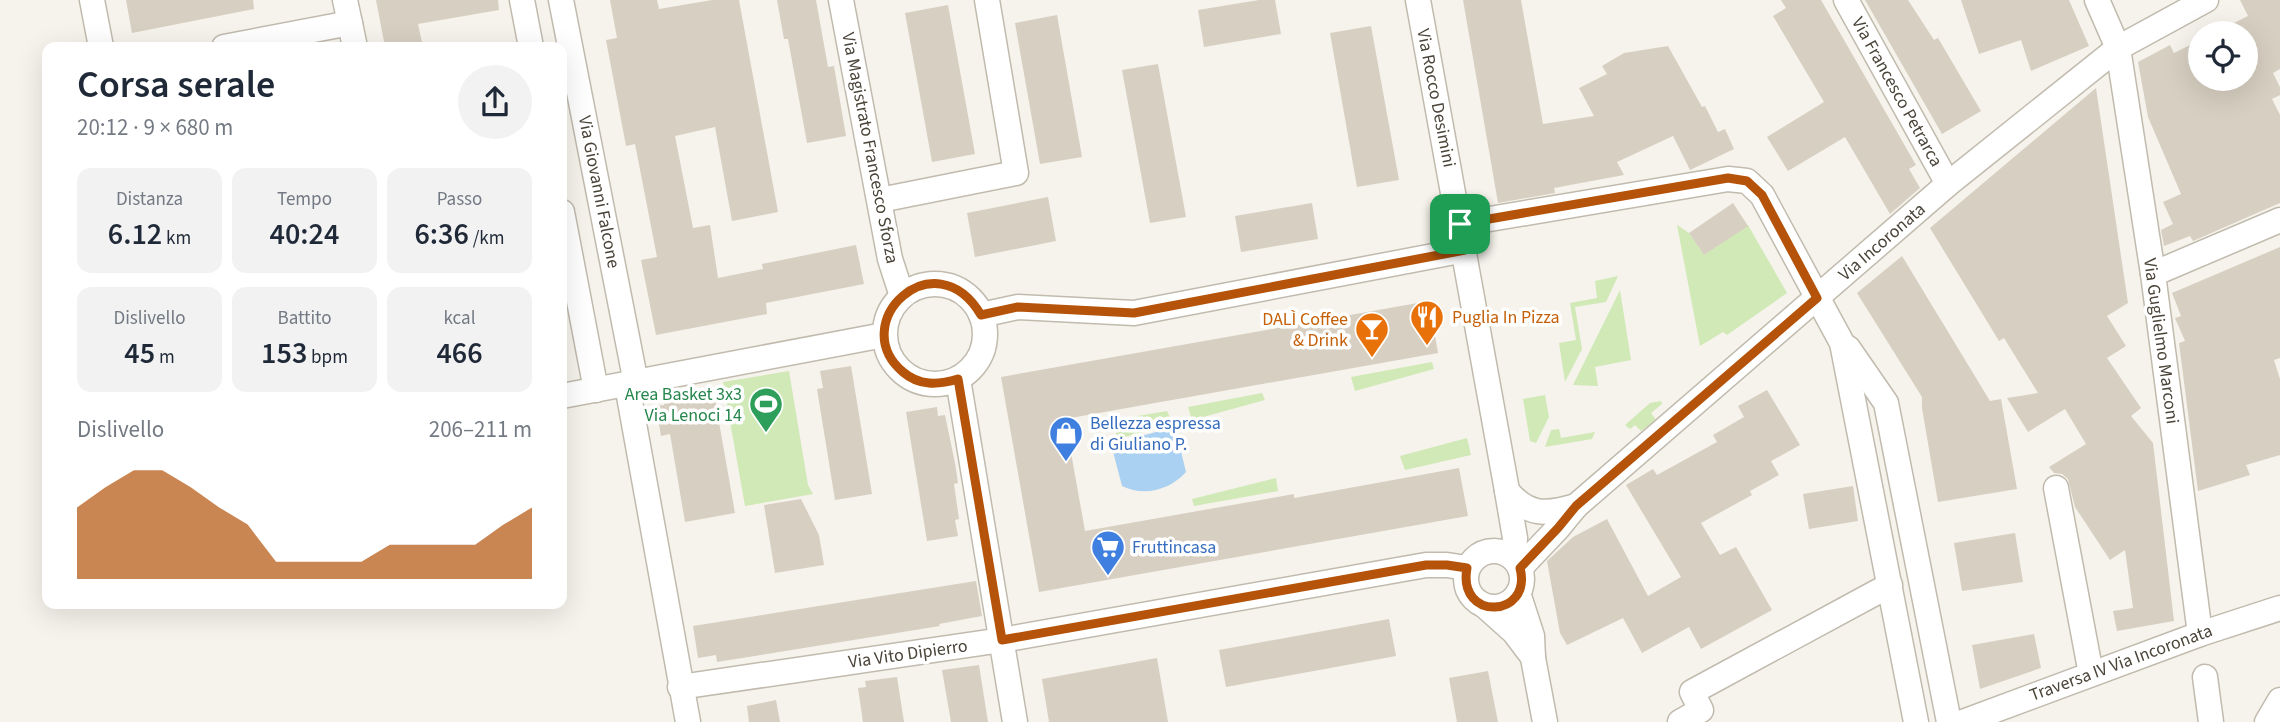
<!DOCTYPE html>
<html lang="it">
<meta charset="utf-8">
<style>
:root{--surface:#fff;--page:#f2f2f3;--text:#1f2937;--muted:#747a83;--accent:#b45309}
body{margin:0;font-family:"Source Sans 3",sans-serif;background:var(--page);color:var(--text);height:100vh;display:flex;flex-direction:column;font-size:26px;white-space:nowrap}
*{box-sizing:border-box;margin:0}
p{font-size:23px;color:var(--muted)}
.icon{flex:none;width:38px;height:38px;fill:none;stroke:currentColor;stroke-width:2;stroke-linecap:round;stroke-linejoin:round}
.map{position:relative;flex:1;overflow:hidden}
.drawer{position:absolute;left:42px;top:42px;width:525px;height:567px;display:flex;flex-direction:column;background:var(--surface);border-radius:14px;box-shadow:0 7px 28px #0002}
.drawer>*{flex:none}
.controls{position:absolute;left:2188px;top:21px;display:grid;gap:14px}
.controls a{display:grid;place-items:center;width:70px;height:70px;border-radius:50%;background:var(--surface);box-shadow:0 7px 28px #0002;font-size:35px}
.pin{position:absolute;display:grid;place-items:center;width:60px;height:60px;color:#fff;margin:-30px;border-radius:14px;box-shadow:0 4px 10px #0006}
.round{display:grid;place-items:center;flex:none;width:74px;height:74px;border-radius:37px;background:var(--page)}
.headline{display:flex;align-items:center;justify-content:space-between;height:119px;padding:0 35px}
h1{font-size:38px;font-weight:600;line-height:52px}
.figures{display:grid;grid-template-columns:repeat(3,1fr);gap:10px;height:119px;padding:7px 35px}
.figures div{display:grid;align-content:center;border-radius:14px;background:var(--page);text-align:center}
.figures b{font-size:30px;font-weight:600}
.figures small{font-size:19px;font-weight:400}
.figures p{font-size:19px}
.chart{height:196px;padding:14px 35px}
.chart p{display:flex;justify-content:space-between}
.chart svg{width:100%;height:126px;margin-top:7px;fill:var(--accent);opacity:.7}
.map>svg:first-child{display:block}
</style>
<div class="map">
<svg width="2280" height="722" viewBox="0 0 2280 722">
<rect width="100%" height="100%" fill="#f6f3ec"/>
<!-- green -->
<g fill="#d0e9b6">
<path d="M1677,225l12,8 15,22 44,-30 39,68 -60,42 -4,-3 -23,14z"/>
<path d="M1618,276l-12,26 -31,5 7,42 -17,33 -6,-39 17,-3 -6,-37 27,-5 -2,-17z"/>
<path d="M1620,290l11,70 -36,7 3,19 -25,-1z"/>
<path d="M1432,362l2,7 -79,22 -4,-14z"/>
<path d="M789,371l19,114 5,9 -68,12 -22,-124z"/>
<path d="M1262,393l3,7 -73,20 -4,-13z"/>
<path d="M1545,395l4,22 -13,26 -6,-2 -7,-42z"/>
<path d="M1661,401l1,3 -11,9 5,7 -15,11 -6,-6 -5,4 -5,-4 25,-22z"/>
<path d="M1167,411l6,13 -56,15 -3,-19z"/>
<path d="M1559,429l2,9 34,-6 -3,7 -47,8 6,-17z"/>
<path d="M1467,438l4,17 -66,15 -5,-14z"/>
<path d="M1276,478l2,13 -84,15 -2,-7z"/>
</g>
<!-- water -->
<path fill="#aad1f1" d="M1175,427l11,45c-16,18 -42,25 -64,14l-11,-42z"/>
<!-- building -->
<g fill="#d7cfc1">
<path d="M126,0h127l1,9 -122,24z"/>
<path d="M376,0h122l1,10 -81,14 5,23h-38z"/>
<path d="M610,0h47l2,9 53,-9h27l39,212 -46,9 -17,-94 -40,9 18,92 17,-3 8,53 45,-9 -1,-5 94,-19 8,39 -98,19 1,11 -111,21 -15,-75 16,-3 -22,-113 -9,2 -20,-106 11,-2z"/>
<path d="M777,0h39l12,67 6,-1 12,70 -39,7 -19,-104h-4z"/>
<path d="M1259,0h16l6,34 -77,13 -6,-37z"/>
<path d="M1463,0h58l22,124 51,-8 -15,-28 28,-14 -5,-8 22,-13 44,-7 34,61 3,-1 13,26 7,-3 9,20 -44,21 -17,-34 -56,26 7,13 -70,13 1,5 -57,10z"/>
<path d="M1781,0h40l95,165 -7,4 11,19 -30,26 -45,-77 -57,34 -21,-34 57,-35 -51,-86 13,-8z"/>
<path d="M1865,0h43l26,40 4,-2 43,73 -39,23z"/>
<path d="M1961,0h108l20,46 -58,25 -10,-31 -42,14z"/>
<path d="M2240,0h40v69l-7,4 7,14v8l-8,4 8,16v88l-87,38 -3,-5 -26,10 -3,-16 12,-6 -10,-22 18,-8 -33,-77 -10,-55 32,-17 4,8 18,-9 8,16v19h45v-46h-31l34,-17z"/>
<path d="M948,5l27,149 -43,8 -27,-149z"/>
<path d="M1057,15l25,142 -42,7 -25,-141z"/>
<path d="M1371,26l28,154 -42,7 -27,-154z"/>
<path d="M1158,64l28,153 -36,6 -28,-153z"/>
<path d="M2096,88l32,215 -21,13 19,30 -19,12 34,50 -10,8 22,27 21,178 -57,10 -4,-20 20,-3 -8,-58 -15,10 -35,-53 -7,-28 -6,-5 -8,-1 -5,-6 37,-23 -21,-35 -37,23 -21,-34 31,-5 -34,-55 -5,3 -69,-113z"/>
<path d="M1048,197l8,44 -81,16 -8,-44z"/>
<path d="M1312,203l6,36 -77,13 -6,-36z"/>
<path d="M1733,203l15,23 -44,29 -15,-22z"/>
<path d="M2280,247v111l-6,2 6,19v76l-34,10 4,10 -52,16 -19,-148 6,-2 -10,-23 6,-2 -9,-23z"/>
<path d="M1902,256l88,145 11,-2 16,90 -79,13 -16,-94v-11l-65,-104z"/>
<path d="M1429,301l9,52 -373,66 20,112 209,-37v4l165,-30 9,48 -429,76 -38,-215z"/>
<path d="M851,366l21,128 -37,6 -18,-111 6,-1 -3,-17z"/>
<path d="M713,388l22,125 -50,9 -15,-88 -9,2 -5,-30 8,-1 -1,-7z"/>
<path d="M1767,390l33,55 -29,16 8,14 -29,16 2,4 -51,28 19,32 16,-8 36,63 -71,39 -12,-22 -47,26 -19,-35 -56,27 -7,-12 -13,-72 26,-24 34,-18 41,77 33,-19 -55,-92 27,-16 4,6 60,-33 -4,-7 31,-18 -6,-11z"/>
<path d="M937,407l1,9 7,-1 10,48 3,20 -4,1 5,35 -4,1 3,16 -31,5 -21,-129z"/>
<path d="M1853,486l5,35 -49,8 -6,-35z"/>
<path d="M801,499l18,36 5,30 -49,8 -11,-68z"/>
<path d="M2015,533l8,49 -61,9 -8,-48z"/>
<path d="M976,581l6,35 -43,8 1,2 -223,36 -1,-7 -18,3 -5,-32z"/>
<path d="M1389,619l7,37 -170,31 -7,-37z"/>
<path d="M2034,634l7,34 -61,21 -8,-44z"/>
<path d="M1157,658l11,64h-119l-7,-43z"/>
<path d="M979,665l9,57h-37l-9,-52z"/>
<path d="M1488,671l10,51h-41l-8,-44z"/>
<path d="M897,677l7,45h-41l-5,-34 8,-1 -1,-6z"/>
<path d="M776,700l4,22h-31l-2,-16z"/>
</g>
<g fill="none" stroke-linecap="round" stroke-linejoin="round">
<!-- minor casing -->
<g stroke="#c1bbae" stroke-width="27">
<g id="minor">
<path d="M92,0l9,47"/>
<path d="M345,0l10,47"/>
<path d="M522,0l9,47"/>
<path d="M561,0l75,383"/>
<path d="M841,0l49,259 12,37"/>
<path d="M1418,0l88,485 9,53 -1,21"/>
<path d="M1846,0l102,184"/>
<path d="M2097,0l21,48 35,226 47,360"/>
<path d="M224,47l126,-24"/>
<path d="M880,200l136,-27 -29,-173"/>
<path d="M562,212l34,178"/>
<path d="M1460,224l268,-45 19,2 15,14 80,148 74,379"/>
<path d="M2153,274l127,-54"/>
<circle cx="935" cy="334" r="50"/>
<path d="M981,315l37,-8 116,6 331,-63"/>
<path d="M1848,348l38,55 63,319"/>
<path d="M958,379l57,343"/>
<path d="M627,385l61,337"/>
<path d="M562,396l322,-61"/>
<path d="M2056,488l35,186"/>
<path d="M1507,491c21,25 39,24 69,15"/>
<circle cx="1494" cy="579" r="28"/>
<path d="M1520,568l38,-40 18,-22 372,-322 170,-136 88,-48"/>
<path d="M1518,593l14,43 1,22 12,64"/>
<path d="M1486,607l28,25 19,25"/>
<path d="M2205,677l6,45"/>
<path d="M680,687l322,-47 424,-75h21l20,3"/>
<path d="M1680,722l21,-12 -9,-18 198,-107"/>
<path d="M1963,722l237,-88 80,-26"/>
<path d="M2267,722l13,-22"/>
</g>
</g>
<!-- minor -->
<use href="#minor" stroke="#fff" stroke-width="24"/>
</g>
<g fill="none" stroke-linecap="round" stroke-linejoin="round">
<!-- route casing -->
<g stroke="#fff" stroke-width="14">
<path id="route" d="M1728,178l19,3 15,14 55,103 -241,208 -18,22 -38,40c13,50 -63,54 -53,0l-20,-3h-21l-424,75 -44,-261c-20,6 -39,7 -55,-7 -58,-49 32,-135 78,-57l37,-8 116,6 331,-63 -5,-26z"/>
</g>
<!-- route -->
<use href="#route" stroke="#b45309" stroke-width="9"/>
</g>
<!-- icons -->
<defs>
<g id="restaurant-pin" transform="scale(1.75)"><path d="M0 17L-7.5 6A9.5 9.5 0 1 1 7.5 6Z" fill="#e8710a" stroke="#fff"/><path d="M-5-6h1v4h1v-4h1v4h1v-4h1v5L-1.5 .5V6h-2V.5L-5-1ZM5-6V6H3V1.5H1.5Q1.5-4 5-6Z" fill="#fff"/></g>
<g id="bar-pin" transform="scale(1.75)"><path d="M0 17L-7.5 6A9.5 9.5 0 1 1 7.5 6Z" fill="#e8710a" stroke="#fff"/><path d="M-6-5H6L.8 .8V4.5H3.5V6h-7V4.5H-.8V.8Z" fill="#fff"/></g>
<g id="stadium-pin" transform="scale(1.75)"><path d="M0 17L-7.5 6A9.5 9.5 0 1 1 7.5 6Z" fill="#2e9e5b" stroke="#fff"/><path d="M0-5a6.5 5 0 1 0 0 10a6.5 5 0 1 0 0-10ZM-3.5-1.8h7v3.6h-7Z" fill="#fff"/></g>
<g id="shop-pin" transform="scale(1.75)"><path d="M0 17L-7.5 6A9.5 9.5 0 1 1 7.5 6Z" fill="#3f7fe0" stroke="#fff"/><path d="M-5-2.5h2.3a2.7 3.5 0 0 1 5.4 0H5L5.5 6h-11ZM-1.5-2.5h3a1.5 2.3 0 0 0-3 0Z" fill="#fff"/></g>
<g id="supermarket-pin" transform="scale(1.75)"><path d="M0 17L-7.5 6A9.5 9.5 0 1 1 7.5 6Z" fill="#3f7fe0" stroke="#fff"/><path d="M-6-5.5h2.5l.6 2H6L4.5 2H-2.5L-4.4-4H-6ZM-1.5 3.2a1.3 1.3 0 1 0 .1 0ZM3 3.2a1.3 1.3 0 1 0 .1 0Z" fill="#fff"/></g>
</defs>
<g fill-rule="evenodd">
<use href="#restaurant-pin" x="1427" y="317"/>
<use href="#bar-pin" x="1372" y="329"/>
<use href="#stadium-pin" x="766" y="404"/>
<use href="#shop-pin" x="1066" y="433"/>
<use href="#supermarket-pin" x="1108" y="547"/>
</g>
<g text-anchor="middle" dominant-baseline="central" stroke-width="7" stroke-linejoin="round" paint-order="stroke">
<!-- street labels -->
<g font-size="18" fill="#4a4439" stroke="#fff">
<text transform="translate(1897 92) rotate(61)">Via Francesco Petrarca</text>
<text transform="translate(1436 98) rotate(79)">Via Rocco Desimini</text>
<text transform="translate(870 148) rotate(79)">Via Magistrato Francesco Sforza</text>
<text transform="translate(599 192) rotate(79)">Via Giovanni Falcone</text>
<text transform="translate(1882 242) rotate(-41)">Via Incoronata</text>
<text transform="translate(2161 341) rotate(82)">Via Guglielmo Marconi</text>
<text transform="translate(908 654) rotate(-8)">Via Vito Dipierro</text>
<text transform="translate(2121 663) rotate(-20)">Traversa IV Via Incoronata</text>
</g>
<!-- food labels -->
<g font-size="18" fill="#c56008" stroke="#fff" text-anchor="start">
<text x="1452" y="317">Puglia In Pizza</text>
<text x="1348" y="319" text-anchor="end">DALÌ Coffee<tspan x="1348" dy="21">&amp; Drink</tspan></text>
</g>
<!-- leisure labels -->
<g font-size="18" fill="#27864d" stroke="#fff" text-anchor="end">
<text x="742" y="394">Area Basket 3x3<tspan x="742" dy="21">Via Lenoci 14</tspan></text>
</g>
<!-- shop labels -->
<g font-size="18" fill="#366cbe" stroke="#fff" text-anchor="start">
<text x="1090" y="423">Bellezza espressa<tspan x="1090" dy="21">di Giuliano P.</tspan></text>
<text x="1132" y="547">Fruttincasa</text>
</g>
</g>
</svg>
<div class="controls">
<a><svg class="icon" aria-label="locate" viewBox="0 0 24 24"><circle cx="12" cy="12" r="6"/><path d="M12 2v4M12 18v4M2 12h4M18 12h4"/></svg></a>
</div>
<div class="pin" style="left:1460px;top:224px;background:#1e9e55"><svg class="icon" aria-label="arrive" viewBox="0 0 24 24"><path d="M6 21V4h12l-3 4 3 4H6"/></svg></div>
<section class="drawer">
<div class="headline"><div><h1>Corsa serale</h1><p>20:12 · 9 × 680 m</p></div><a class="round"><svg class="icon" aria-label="share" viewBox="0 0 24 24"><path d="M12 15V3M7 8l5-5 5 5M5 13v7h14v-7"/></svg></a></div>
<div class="figures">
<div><p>Distanza</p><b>6.12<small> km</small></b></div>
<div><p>Tempo</p><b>40:24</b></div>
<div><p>Passo</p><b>6:36<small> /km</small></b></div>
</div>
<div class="figures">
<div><p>Dislivello</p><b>45<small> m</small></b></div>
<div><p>Battito</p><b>153<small> bpm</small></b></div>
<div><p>kcal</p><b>466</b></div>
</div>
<div class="chart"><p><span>Dislivello</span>206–211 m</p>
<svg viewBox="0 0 160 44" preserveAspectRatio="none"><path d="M0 44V19L10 12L20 6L30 6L40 12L50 19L60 25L70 38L80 38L90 38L100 38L110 32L120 32L130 32L140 32L150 25L160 19V44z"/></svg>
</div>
</section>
</div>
